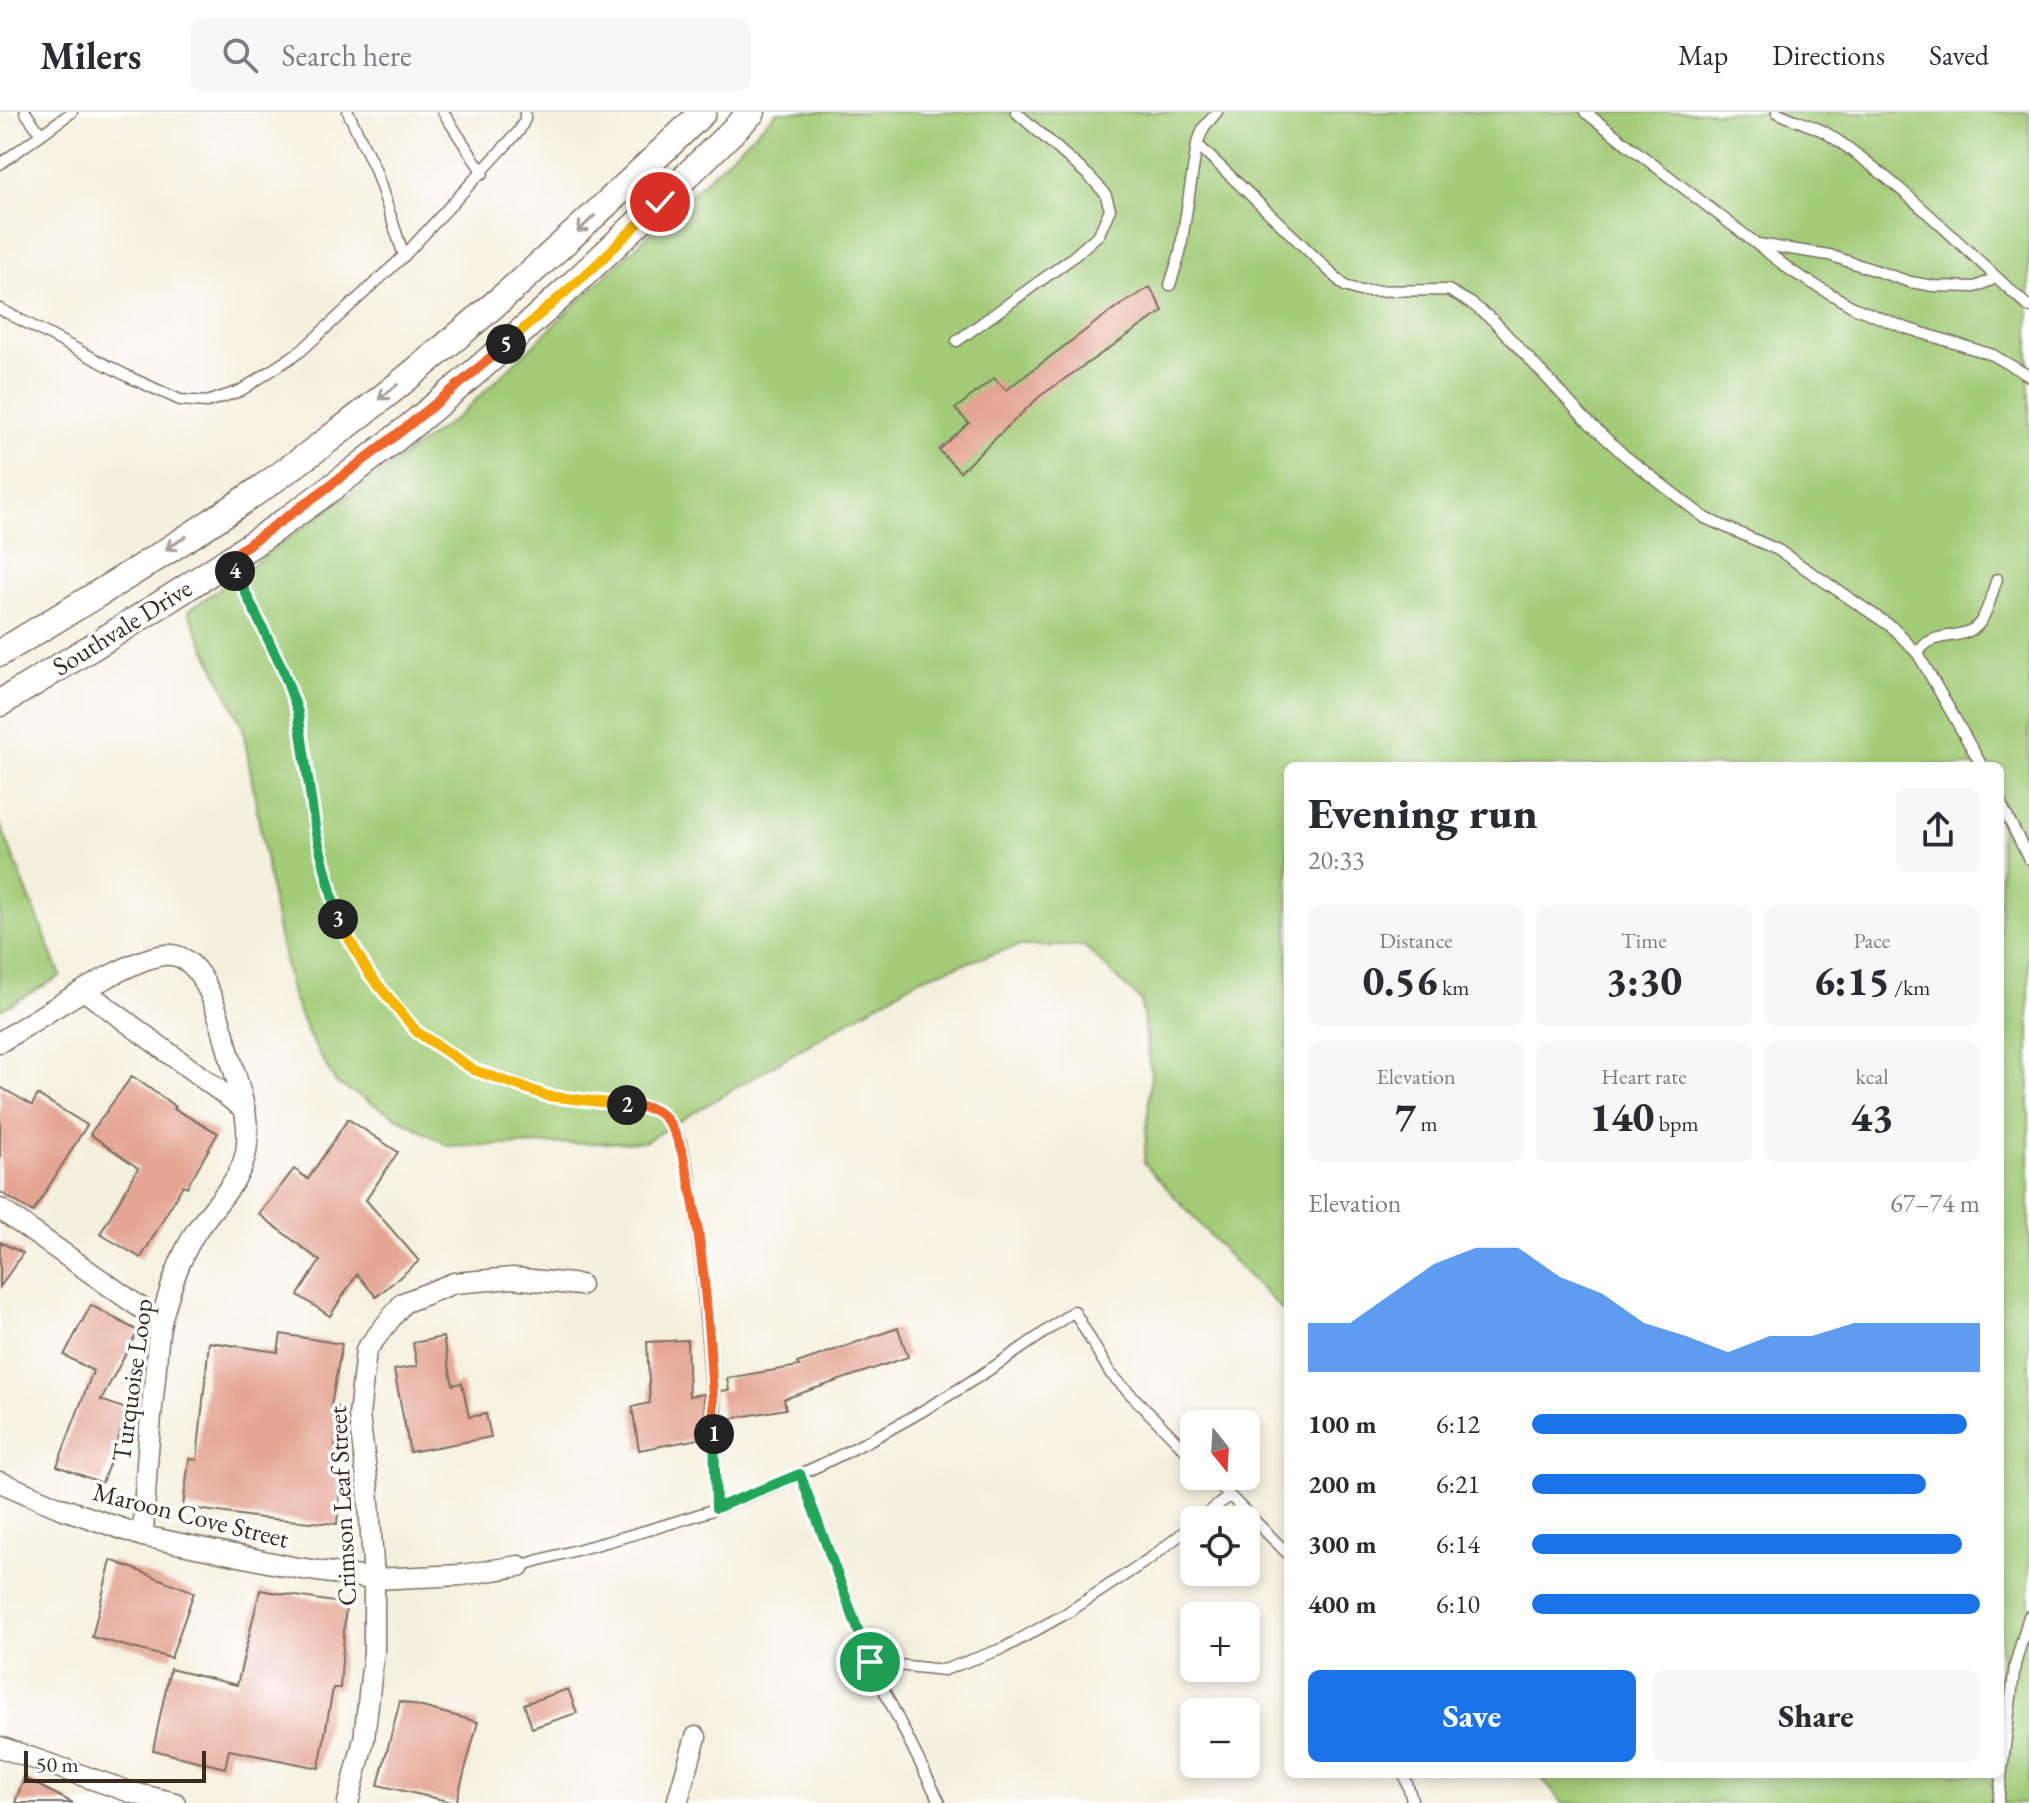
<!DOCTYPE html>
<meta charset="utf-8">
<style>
:root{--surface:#fff;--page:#f7f7f7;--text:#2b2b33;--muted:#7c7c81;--line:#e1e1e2;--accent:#1a73e8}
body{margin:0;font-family:"EB Garamond",serif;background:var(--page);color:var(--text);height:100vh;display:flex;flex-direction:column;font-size:30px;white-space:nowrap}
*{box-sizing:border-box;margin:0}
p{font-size:26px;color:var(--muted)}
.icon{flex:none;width:44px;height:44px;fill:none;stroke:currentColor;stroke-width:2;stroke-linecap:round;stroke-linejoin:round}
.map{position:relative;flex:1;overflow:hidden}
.panel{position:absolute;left:1284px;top:650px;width:720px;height:1016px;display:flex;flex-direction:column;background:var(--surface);border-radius:12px;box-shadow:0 4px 12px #0003}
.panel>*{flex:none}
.needle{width:52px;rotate:162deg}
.tools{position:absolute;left:1180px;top:1298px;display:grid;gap:16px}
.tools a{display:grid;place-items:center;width:80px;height:80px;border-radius:12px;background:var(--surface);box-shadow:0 4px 12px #0003;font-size:40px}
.scale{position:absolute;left:24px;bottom:20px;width:182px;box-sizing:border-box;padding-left:8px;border:4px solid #3b2a1e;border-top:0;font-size:22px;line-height:28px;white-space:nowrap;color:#3b2a1e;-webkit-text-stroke:6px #fff;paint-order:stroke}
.pin{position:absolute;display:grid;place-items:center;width:68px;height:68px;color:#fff;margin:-34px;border:4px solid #fff;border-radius:50%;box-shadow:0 2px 8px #0007}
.km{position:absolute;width:40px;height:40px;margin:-20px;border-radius:50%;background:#222;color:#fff;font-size:22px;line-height:40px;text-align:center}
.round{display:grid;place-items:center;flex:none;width:84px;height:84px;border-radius:12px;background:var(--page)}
.overview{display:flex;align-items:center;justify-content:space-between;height:136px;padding:0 24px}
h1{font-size:44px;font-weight:800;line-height:60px}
.metrics{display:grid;grid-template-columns:repeat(3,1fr);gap:12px;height:136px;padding:8px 24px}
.metrics div{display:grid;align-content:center;border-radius:12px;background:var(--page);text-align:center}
.metrics b{font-size:40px;font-weight:800}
.metrics small{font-size:22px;font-weight:400}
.metrics p{font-size:22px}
.chart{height:224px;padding:16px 24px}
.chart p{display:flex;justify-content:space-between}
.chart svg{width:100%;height:144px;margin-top:8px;fill:var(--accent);opacity:.7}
.button{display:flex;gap:16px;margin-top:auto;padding:16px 24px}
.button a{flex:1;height:92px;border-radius:12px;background:var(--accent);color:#fff;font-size:32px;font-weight:800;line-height:92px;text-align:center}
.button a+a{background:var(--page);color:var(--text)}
ul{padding:0 24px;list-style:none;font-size:26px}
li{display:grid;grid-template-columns:128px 96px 1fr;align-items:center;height:60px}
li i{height:20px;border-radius:10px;background:var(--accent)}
header{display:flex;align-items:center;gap:48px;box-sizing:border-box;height:112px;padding:0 40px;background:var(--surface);border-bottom:2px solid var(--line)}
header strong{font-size:38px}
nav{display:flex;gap:44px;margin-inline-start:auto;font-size:28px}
.search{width:560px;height:72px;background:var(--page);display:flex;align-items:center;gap:20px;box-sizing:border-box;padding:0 28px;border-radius:12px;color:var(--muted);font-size:30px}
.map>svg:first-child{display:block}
</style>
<header>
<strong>Milers</strong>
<div class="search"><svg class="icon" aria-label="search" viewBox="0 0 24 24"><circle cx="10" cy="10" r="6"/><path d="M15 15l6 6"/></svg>Search here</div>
<nav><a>Map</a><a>Directions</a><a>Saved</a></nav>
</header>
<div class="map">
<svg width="2029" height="1691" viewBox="0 0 2029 1691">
<rect width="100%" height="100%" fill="#fff"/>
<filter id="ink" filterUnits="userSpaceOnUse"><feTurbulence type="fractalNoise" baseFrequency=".0125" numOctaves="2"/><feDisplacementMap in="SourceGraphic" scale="16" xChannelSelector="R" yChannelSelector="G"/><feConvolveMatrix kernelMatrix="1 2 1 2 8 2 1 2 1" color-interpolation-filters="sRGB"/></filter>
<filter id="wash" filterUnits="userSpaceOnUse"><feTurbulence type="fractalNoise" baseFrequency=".006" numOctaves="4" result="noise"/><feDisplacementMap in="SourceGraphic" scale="32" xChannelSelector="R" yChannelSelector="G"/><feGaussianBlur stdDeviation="1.8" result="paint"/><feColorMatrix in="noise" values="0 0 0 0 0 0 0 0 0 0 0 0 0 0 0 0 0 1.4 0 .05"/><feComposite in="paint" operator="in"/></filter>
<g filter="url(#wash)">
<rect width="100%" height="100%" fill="#f4f0de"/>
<!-- green -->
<g fill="#a2cc78" stroke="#6e7b4b" stroke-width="2">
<path d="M777,0h1252v1691h-467l-24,-29h462v-1008h-712v549l-50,-49 -94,-103 7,-88 -10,-74 -57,-55h-67l-96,32 -277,164 -195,4 -113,-63 -28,-49 -16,-39 -14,-63 -35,-204 -55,-117 271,-195z"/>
<path d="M0,712l61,152 -61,34z"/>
</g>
<g id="blocks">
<!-- building -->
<g fill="#e4a593">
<path d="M1150,175l13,24 -123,85 -80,76 -21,-22 30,-27 -14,-14 39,-31 12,12 105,-79z"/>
<path d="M132,964l44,31 -2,2 44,24 -31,54 -4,-2 -42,73 -41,-24 38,-66 -48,-34z"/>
<path d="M0,975l32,18 6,-10 49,30 -54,87 -33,-20z"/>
<path d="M348,1007l50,33 -32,48 53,61 -43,36 -19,-23 -27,42 -32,-21 22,-34 -61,-47 35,-45 14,10z"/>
<path d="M0,1130l23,11 -23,34z"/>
<path d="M91,1193l47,26 -37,69 28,10 -27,73 -45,-17 36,-95 -29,-16z"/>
<path d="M898,1216l10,29 -124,42 2,10 -64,11 -3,-29 10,-1 -2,-12 72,-12 -2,-3z"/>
<path d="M281,1222l61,10 -11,62 8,1 -6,67 8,1 -4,49 -76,-6 -78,-11 6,-48 8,1 12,-118 69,10z"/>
<path d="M443,1225l10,48 9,-2 7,34 17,-3 5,23 -81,15 -16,-82 23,-4 -4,-23z"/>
<path d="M687,1228l2,56 15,-2 2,28 -4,1 2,15 -65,12 -7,-43 18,-4 -3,-61z"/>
<path d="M111,1448l83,32 -23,66 -79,-21z"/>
<path d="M260,1478l86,14 -6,84h-7l-14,80 -90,-18 -4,18 -72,-18 17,-81 67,16z"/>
<path d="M568,1577l9,24 -45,15 -8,-24z"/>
<path d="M400,1589l78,21 -22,81 -78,-18z"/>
<path d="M24,1666l49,25h-58z"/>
</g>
</g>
</g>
<g filter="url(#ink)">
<use href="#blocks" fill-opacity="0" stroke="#7c6f61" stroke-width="2"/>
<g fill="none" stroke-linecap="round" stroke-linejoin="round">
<!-- service casing -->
<g stroke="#7c6f61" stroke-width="13">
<g id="service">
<path d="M25,0l16,22"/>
<path d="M348,0l27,57 29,87"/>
<path d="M443,0l40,61"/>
<path d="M1585,0l208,160 60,35 50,20 90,28 36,21"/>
<path d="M1777,0c16,9 35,12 51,22 74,49 135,114 201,173"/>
<path d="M1197,32l148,142 15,5 88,-1 23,13 23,18 90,97 41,38 80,62 73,32 114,77 26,27 64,112"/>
<path d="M0,52l72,-52"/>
<path d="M1758,132l71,11 81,27 24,4 41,1 21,-9"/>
<path d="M1170,173l10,-32 17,-109 7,-17 13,-15"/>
<path d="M0,197l129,68 51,23 27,2 33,-11 61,-40 103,-95 115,-125 6,-12v-7"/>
<path d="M957,229l115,-83 27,-24 11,-25 -5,-16 -16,-17 -73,-64"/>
<path d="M229,448l53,108 16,44 18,121 23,88 30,53 48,58 57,38 74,26 102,12 16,11 15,24 9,33 11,89 13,159 2,84"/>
<path d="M1918,542c12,-27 49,-10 63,-33 8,-12 11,-29 16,-42"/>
<path d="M2000,690l29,57"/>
<path d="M800,1362l70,188 70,141"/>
<path d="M1210,1364l78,78"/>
<path d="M1199,1408l29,-23"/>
<path d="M519,1454c66,-19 134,-35 199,-58 129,-47 246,-116 356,-197l36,62 84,86"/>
<path d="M870,1550l74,8 60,-22 63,-35 85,-56 42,-33"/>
<path d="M1404,1662l9,29"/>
<path d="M1998,1691l17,-138 14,-49"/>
</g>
</g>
<!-- minor casing -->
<g stroke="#7c6f61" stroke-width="23">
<g id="minor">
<path d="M85,879l158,117"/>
<path d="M0,930c33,-20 138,-92 172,-87 34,4 49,68 56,95 9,33 28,78 15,113 -10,26 -33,47 -48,70 -16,26 -25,56 -33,85 -5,19 -5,40 -7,60 -6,53 -10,105 -12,158"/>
<path d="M0,1097l161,113"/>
<path d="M0,1370l58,25 85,29 154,32 77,11 88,-4 57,-9"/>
<path d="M0,1635l133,46 42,10"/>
<path d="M348,1691l16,-64 10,-88v-72l-6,-92 -9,-71 7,-66 37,-47 51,-20 59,-5 67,7"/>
<path d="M677,1691l19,-66"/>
</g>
</g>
<!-- tertiary casing -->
<g stroke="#7c6f61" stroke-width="29">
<g id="tertiary">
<path d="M0,541c108,-65 219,-131 320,-207 136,-102 261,-216 383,-334"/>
<path d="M0,591c118,-71 236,-143 346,-226 145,-110 276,-237 406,-365"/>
</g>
</g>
<!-- service -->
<use href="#service" stroke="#fff" stroke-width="10"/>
<!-- minor -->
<use href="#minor" stroke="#fff" stroke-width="20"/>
<!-- tertiary -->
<use href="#tertiary" stroke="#fff" stroke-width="26"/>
</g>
<!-- one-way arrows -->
<defs><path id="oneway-shaft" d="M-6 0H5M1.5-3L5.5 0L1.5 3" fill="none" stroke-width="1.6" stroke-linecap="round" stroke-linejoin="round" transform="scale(2)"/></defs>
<g stroke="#a79f9a">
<use href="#oneway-shaft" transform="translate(586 112) rotate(136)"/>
<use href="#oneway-shaft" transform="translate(388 280) rotate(142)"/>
<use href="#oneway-shaft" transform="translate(176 431) rotate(147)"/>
</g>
</g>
<g fill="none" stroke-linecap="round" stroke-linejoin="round" filter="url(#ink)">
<!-- split-1 casing -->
<g stroke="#fff" stroke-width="16">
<path id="split-1" d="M714,1322l2,74 84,-34 70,188"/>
</g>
<!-- split-2 casing -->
<g stroke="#fff" stroke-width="16">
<path id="split-2" d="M627,993c15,2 29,2 39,14 35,39 47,256 48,315"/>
</g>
<!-- split-3 casing -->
<g stroke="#fff" stroke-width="16">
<path id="split-3" d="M338,807l31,55 48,58 57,38 74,26 79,9"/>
</g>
<!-- split-4 casing -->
<g stroke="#fff" stroke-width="16">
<path id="split-4" d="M235,459l47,97 16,44 18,121 22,86"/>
</g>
<!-- split-5 casing -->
<g stroke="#fff" stroke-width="16">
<path id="split-5" d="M235,459l-6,-13c96,-67 189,-136 277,-214"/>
</g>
<!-- split-6 casing -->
<g stroke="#fff" stroke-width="16">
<path id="split-6" d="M506,232l88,-77 66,-65"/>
</g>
<!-- split-1 -->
<use href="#split-1" stroke="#22a559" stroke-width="10"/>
<!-- split-2 -->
<use href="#split-2" stroke="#f0652b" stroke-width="10"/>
<!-- split-3 -->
<use href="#split-3" stroke="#f5b400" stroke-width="10"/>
<!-- split-4 -->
<use href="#split-4" stroke="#22a559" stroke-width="10"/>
<!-- split-5 -->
<use href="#split-5" stroke="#f0652b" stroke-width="10"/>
<!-- split-6 -->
<use href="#split-6" stroke="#f5b400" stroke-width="10"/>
</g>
<g text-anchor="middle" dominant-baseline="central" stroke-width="7" stroke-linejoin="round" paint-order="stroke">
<!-- street labels -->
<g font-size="26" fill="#3b2a1e" stroke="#fff">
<text transform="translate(122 515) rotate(-32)">Southvale Drive</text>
<text transform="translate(132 1268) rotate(-82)">Turquoise Loop</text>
<text transform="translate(342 1394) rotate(-93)">Crimson Leaf Street</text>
<text transform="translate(191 1403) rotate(14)">Maroon Cove Street</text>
</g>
</g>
</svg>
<div class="tools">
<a><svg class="needle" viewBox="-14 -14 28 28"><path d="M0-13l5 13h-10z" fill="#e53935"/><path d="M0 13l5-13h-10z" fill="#7c7c81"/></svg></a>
<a><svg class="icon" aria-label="locate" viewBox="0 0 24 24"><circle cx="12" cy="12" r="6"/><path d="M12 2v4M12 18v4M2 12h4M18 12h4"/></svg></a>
<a>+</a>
<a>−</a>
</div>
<div class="scale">50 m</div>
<div class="pin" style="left:870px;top:1550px;background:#1e9e55"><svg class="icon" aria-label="arrive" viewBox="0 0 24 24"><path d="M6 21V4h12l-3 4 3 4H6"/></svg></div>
<div class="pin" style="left:660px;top:90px;background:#d93025"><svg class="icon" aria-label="check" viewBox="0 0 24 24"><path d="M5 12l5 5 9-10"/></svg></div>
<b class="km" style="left:714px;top:1322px">1</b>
<b class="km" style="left:627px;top:993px">2</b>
<b class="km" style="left:338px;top:807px">3</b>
<b class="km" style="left:235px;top:459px">4</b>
<b class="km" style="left:506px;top:232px">5</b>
<section class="panel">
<div class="overview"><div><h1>Evening run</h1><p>20:33</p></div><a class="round"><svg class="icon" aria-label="share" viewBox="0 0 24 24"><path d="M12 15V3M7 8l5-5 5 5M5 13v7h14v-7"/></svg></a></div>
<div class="metrics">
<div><p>Distance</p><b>0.56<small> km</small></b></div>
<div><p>Time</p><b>3:30</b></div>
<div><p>Pace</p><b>6:15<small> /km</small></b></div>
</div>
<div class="metrics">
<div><p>Elevation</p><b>7<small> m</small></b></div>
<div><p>Heart rate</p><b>140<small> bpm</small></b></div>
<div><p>kcal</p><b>43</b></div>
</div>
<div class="chart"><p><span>Elevation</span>67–74 m</p>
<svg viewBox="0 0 160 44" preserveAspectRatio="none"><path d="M0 44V29L10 29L20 20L30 11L40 6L50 6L60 15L70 20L80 29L90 33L100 38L110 33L120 33L130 29L140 29L150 29L160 29V44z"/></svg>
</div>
<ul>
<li><b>100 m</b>6:12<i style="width:97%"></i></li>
<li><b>200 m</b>6:21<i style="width:88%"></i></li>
<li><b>300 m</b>6:14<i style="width:96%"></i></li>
<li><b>400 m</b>6:10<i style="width:100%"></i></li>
</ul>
<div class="button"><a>Save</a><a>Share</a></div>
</section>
</div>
